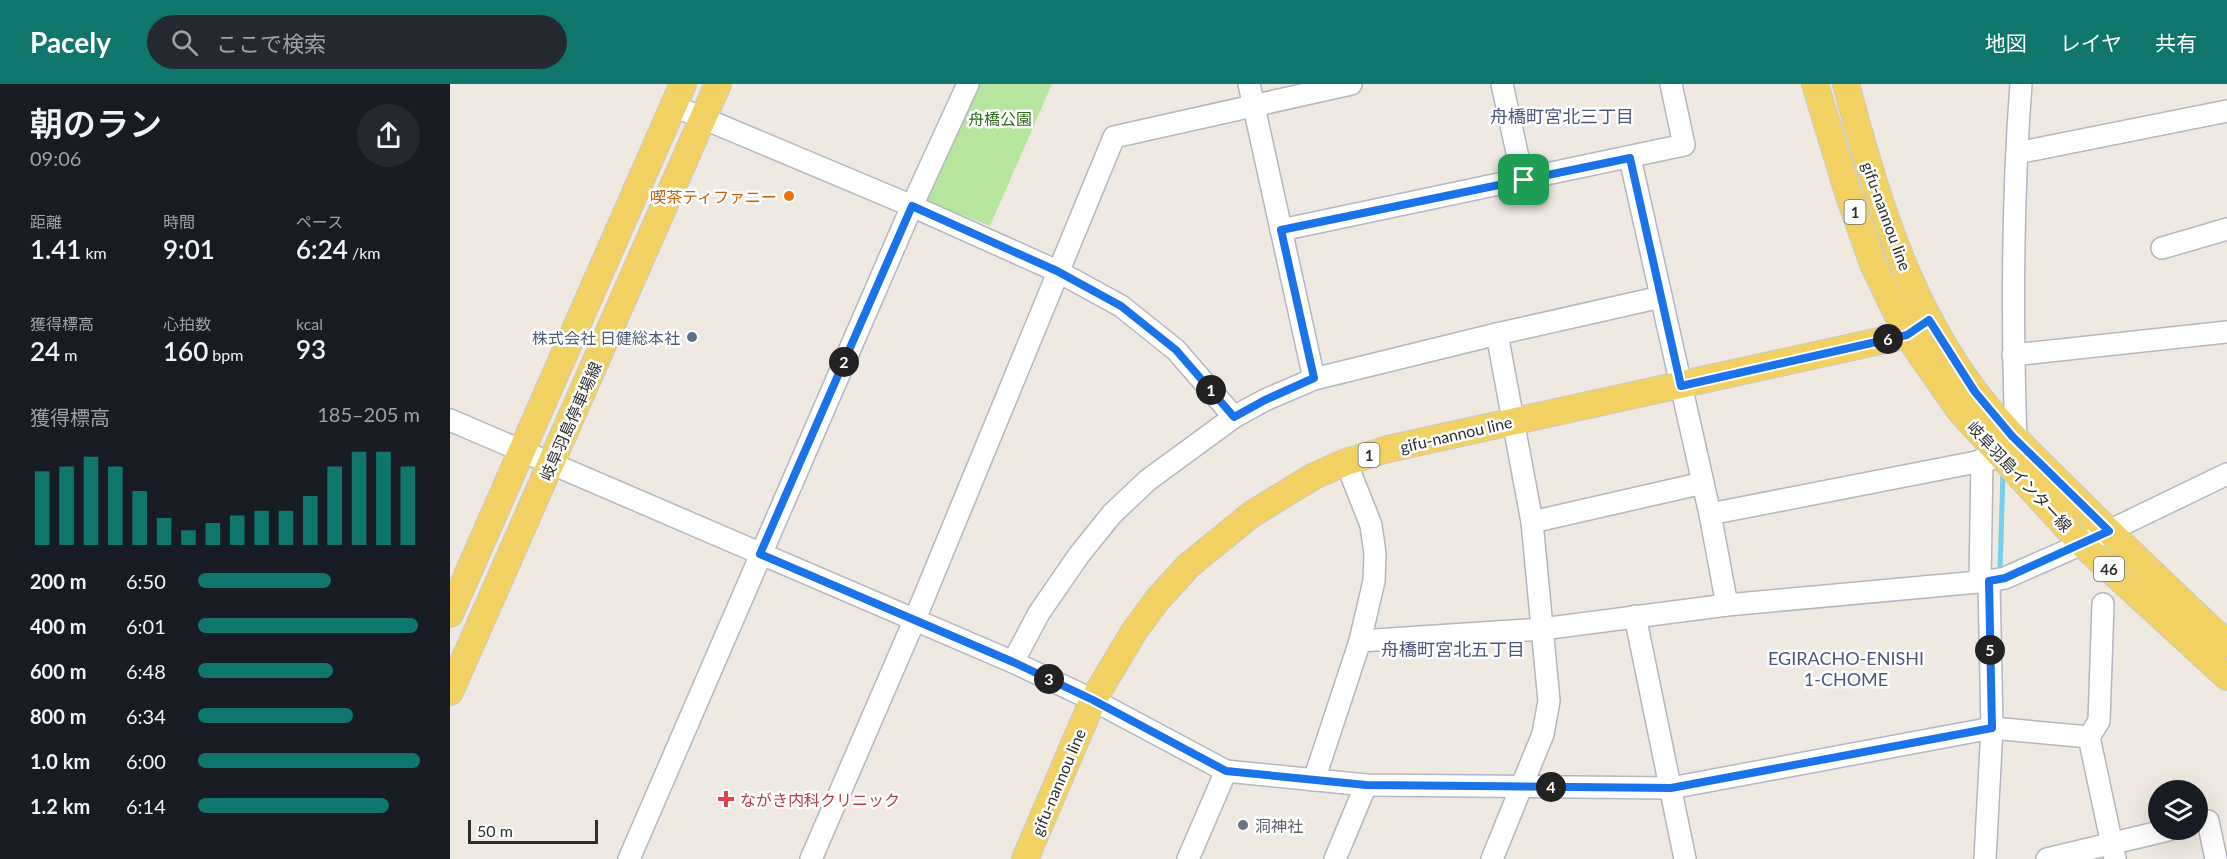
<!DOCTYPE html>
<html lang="ja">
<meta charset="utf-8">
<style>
:root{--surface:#171b24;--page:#242831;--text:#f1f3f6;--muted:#9ea1a6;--accent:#0f766e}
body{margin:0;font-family:Lato,"Noto Sans JP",sans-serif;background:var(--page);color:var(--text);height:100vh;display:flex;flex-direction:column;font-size:22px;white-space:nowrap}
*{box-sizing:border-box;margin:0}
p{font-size:20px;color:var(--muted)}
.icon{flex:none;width:33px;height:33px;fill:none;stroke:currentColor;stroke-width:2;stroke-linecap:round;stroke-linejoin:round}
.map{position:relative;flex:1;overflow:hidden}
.panel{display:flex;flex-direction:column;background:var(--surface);width:450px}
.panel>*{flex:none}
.fabs{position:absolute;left:1698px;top:696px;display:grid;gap:12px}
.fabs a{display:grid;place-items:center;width:60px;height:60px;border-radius:50%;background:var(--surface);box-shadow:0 6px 24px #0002;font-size:30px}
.scale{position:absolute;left:18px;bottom:15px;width:130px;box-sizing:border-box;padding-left:6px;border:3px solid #2e2e2e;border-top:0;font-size:16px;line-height:21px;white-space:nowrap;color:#2e2e2e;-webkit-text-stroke:4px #fff;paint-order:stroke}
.pin{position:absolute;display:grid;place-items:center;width:51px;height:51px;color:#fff;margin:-26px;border-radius:12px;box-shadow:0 3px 9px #0006}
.km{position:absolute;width:30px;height:30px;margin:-15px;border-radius:50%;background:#222;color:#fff;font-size:16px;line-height:30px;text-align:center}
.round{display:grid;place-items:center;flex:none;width:63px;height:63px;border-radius:32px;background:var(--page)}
.head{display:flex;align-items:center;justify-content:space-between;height:102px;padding:0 30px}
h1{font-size:33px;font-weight:600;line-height:45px}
.metrics{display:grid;grid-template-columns:repeat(3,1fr);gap:9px;height:102px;padding:6px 30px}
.metrics div{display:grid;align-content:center}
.metrics b{font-size:26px;font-weight:600}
.metrics small{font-size:16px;font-weight:400}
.metrics p{font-size:16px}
.chart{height:168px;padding:12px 30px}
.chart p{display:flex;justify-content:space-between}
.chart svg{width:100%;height:108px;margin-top:6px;stroke:var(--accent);stroke-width:6}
ul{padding:0 30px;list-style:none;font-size:20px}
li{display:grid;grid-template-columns:96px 72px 1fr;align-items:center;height:45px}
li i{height:15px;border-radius:8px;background:var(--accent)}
header{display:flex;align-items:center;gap:36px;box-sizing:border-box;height:84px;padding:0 30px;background:var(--accent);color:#fff}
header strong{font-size:28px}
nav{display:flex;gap:33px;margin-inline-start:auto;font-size:21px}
.search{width:420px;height:54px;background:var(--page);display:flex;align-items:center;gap:15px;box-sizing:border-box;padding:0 21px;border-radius:33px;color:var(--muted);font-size:22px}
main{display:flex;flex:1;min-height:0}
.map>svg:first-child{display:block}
</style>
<header>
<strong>Pacely</strong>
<div class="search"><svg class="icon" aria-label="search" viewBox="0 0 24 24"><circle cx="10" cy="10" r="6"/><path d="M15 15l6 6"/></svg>ここで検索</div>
<nav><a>地図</a><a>レイヤ</a><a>共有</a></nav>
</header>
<main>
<section class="panel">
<div class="head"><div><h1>朝のラン</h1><p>09:06</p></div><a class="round"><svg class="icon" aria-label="share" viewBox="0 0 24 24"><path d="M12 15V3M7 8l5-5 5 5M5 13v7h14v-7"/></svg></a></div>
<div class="metrics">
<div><p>距離</p><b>1.41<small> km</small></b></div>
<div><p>時間</p><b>9:01</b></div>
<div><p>ペース</p><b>6:24<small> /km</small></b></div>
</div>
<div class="metrics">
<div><p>獲得標高</p><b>24<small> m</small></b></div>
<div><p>心拍数</p><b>160<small> bpm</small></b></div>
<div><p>kcal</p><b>93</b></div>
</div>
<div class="chart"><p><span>獲得標高</span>185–205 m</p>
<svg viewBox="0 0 160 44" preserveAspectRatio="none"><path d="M5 44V14M15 44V12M25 44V8M35 44V12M45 44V22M55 44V33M65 44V38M75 44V35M85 44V32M95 44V30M105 44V30M115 44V24M125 44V12M135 44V6M145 44V6M155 44V12"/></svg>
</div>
<ul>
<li><b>200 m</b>6:50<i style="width:60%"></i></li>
<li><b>400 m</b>6:01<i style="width:99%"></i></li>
<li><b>600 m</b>6:48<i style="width:61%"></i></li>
<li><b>800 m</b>6:34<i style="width:70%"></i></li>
<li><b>1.0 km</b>6:00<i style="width:100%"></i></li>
<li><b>1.2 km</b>6:14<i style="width:86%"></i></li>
</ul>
</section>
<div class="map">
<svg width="1777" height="775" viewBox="0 0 1777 775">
<rect width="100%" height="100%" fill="#efe9e1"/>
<!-- green -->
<path fill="#b6e59e" d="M527,0h75l-62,142 -63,-25z"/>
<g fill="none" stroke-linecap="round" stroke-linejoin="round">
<!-- stream -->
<path stroke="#75cff0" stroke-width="5" d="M1550,489l3,-102"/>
<!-- minor casing -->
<g stroke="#b4b7c1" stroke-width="24">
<g id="minor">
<path d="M799,0l65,295"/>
<path d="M1052,0l21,96"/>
<path d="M224,22l238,100 145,65 64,35 55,44 58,67"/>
<path d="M1567,69l210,-42"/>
<path d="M1180,74l80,356 17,91"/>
<path d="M831,146l403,-85 -13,-61"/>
<path d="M1712,164l65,-19"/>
<path d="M1563,271l214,-23"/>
<path d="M0,336l563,242 80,38 133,71 140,14 305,3 321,-60 97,9"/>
<path d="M1566,356c-4,-118 -4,-238 5,-356"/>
<path d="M1260,430l292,-57"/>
<path d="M1082,438l171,-39"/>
<path d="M1530,498l2,-123"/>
<path d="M1653,520l-4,117 -10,16 26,122"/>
<path d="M1185,532l50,243"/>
<path d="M910,557l182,-12 185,-24 262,-24 16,-3 77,-34 145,-70"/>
<path d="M563,578l26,-49 40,-58 33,-41 36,-34 86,-63 31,-17 49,-21 183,-45 164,-37"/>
<path d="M864,696l46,-139 14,-60 1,-27 -4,-29 -25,-63"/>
<path d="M1758,737l8,38"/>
<path d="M179,775l283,-653 56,-122"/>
<path d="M361,775l104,-240 199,-482 237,-53"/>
<path d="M738,775l38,-88"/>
<path d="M885,775l31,-74"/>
<path d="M1042,775l51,-125 6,-33 -17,-179 -35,-188"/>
<path d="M1535,775l7,-131 -3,-147"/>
<path d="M1597,775l121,-29"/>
</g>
</g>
<!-- major casing -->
<g stroke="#c9c9c9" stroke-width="28">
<g id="major">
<path d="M1365,0l33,109 25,71 34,71 53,76 122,133 145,133"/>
<path d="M1396,0c29,108 60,218 130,309 27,36 61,67 93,99 52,52 105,102 158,152"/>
<path d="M0,530l233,-530"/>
<path d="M0,608l268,-608"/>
<path d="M575,775l68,-159 42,-70 23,-31 30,-33 64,-52 62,-38 32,-14 42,-13 519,-114 22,-16"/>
</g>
</g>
<!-- minor -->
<use href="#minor" stroke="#fff" stroke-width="21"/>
<!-- major -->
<use href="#major" stroke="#f2d163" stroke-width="26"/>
</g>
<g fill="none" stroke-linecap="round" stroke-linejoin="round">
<!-- route casing -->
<g stroke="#fff" stroke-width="12">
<path id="route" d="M1180,74l51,228 226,-51 22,-15 46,72 37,44 97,95 -104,47 -16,3 3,147 -321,60 -305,-3 -140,-14 -133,-71 -80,-38 -253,-108 152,-348 145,65 64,35 55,44 58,67 31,-17 49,-22 -33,-148z"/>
</g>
<!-- route -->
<use href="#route" stroke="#1a73e8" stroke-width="8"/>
</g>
<!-- markers -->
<circle fill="#e8710a" stroke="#fff" stroke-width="2" cx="339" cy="112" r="6"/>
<circle fill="#5c6f8a" stroke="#fff" stroke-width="2" cx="242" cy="253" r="6"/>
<path fill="#e0444e" stroke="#fff" stroke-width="2" d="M273 706h6v6h6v6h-6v6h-6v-6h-6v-6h6z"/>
<circle fill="#6b7280" stroke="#fff" stroke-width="2" cx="793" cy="741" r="6"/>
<g text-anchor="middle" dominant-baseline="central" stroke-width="5" stroke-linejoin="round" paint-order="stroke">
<!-- shield labels -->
<g fill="#fff" stroke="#6d6d6d" stroke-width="1.5">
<rect x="1394.5" y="116" width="21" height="24" rx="4.5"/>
<rect x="908.5" y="359" width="21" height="24" rx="4.5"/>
<rect x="1644" y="473" width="30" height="24" rx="4.5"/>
</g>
<g font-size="15" font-weight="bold" fill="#2e2e2e">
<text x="1405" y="128">1</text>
<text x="919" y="371">1</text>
<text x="1659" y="485">46</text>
</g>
<!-- park labels -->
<g font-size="16" fill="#2c6e1b" stroke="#fff">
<text x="550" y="34">舟橋公園</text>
</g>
<!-- food labels -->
<g font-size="16" fill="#c56008" stroke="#fff" text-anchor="end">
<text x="327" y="112">喫茶ティファニー</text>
</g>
<!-- street labels -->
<g font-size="16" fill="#2e2e2e" stroke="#fff">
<text transform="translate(1437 132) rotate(70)">gifu-nannou line</text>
<text transform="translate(120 337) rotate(-66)">岐阜羽島停車場線</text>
<text transform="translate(1006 350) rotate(-13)">gifu-nannou line</text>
<text transform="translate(1570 392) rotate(47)">岐阜羽島インター線</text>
<text transform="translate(608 698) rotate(-67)">gifu-nannou line</text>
</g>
<!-- service labels -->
<g font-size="16" fill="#4e5e75" stroke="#fff" text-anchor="end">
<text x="230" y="253">株式会社 日健総本社</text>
</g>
<!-- health labels -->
<g font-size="16" fill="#be3a42" stroke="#fff" text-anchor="start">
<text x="290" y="715">ながき内科クリニック</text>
</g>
<!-- worship labels -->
<g font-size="16" fill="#5b616d" stroke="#fff" text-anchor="start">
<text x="805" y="741">洞神社</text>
</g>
<!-- neighbourhood labels -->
<g font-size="18" fill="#4d5680" stroke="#fff">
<text x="1112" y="32">舟橋町宮北三丁目</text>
<text x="1003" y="565">舟橋町宮北五丁目</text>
<text x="1396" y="574">EGIRACHO-ENISHI<tspan x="1396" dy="21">1-CHOME</tspan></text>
</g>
</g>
</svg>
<div class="fabs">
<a><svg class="icon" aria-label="layers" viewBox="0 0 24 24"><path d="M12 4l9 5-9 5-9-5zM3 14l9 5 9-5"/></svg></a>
</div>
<div class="scale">50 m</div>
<div class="pin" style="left:1074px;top:96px;background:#1e9e55"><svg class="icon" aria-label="arrive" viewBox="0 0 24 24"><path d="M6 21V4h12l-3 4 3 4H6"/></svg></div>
<b class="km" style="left:761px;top:306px">1</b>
<b class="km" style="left:394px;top:278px">2</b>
<b class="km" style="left:599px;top:595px">3</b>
<b class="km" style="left:1101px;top:703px">4</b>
<b class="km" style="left:1540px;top:566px">5</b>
<b class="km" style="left:1438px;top:255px">6</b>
</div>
</main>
